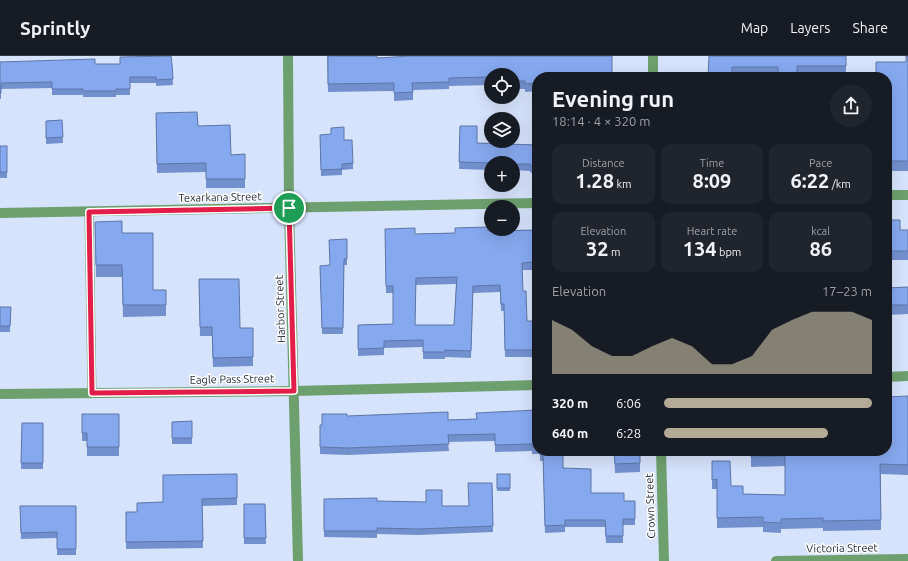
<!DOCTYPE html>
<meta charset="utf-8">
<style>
:root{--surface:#171b24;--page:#20242c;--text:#f1f3f6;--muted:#9ea1a6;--line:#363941;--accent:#b4ab97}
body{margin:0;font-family:Ubuntu,sans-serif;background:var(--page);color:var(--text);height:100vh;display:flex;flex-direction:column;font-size:15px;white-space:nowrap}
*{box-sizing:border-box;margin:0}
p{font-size:13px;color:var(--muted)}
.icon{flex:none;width:22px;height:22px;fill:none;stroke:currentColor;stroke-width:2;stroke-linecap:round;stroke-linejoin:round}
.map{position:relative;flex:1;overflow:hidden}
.side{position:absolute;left:532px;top:16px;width:360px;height:384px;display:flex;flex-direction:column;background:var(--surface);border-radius:16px;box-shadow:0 4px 16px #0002}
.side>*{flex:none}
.tools{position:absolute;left:484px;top:12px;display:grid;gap:8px}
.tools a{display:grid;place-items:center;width:36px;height:36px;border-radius:50%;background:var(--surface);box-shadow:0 4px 16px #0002;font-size:20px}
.pin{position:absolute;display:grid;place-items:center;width:34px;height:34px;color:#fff;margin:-17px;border:2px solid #fff;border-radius:50%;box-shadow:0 1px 4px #0007}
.round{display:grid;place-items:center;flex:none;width:42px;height:42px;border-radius:21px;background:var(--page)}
.headline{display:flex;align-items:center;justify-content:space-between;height:68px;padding:0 20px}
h1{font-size:22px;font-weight:700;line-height:30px}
.figures{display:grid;grid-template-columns:repeat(3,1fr);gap:6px;height:68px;padding:4px 20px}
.figures div{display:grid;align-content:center;border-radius:10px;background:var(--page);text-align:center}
.figures b{font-size:20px;font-weight:700}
.figures small{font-size:11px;font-weight:400}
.figures p{font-size:11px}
.chart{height:112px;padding:8px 20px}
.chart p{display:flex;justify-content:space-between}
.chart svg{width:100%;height:72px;margin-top:4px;fill:var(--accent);opacity:.7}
ul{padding:0 20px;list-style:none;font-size:13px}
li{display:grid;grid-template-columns:64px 48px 1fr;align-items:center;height:30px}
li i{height:10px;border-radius:5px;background:var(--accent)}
header{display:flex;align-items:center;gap:24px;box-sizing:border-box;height:56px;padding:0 20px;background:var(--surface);border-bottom:1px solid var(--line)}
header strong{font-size:19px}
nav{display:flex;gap:22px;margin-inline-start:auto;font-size:14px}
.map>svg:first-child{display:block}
</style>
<header>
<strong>Sprintly</strong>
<nav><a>Map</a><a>Layers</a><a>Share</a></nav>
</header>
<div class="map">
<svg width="908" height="505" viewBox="0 0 908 505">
<rect width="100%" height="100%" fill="#d6e3fc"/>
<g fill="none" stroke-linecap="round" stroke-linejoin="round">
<!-- lane -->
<path stroke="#6e9f6e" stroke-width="9" d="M89,156l3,181"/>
<!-- street -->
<g stroke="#6e9f6e" stroke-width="10">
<path d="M288,0l1,152 9,353"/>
<path d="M653,0v21"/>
<path d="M887,139h21"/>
<path d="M0,157l537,-10"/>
<path d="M887,321l21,-1"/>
<path d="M0,338l294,-3 243,-6"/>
<path d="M661,395l3,110"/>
<path d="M776,505l132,-2"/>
</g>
</g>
<!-- wall -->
<g fill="#7390ce" fill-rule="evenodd">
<path d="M327,0l50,2 235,19h-75v14l-12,1v-3h-12v-14h-22v10l-42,1v3l-36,1v10l-19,1v-10l-66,1z"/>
<path d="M709,0h137v16l-49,1v4h-19v-4h-46z"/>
<path d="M908,0v115h-21v-94l19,-15z"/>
<path d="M0,6l95,2h77l1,21 -17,1v-3h-26v12h-14v2h-33v-2h-31v-7l-51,1v10h-1z"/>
<path d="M156,57l42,13 33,29 14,-1v34h-39v-16l-49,1z"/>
<path d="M62,64l1,23 -17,1v-23z"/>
<path d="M460,70l17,17 60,2v27l-6,1 -1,-2 -17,-1v-7h-22v7l-32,-1z"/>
<path d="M344,84l9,23v6l-11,1v5l-21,1 -1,-35z"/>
<rect x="0" y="90" width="7" height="32"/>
<path d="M887,164l13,10h8v30h-21z"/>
<path d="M95,166l27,11 31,57h13v26l-43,1 -1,-40h-26z"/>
<path d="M385,173l30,5 40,-1 33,-2 49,-1v40h-15l1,21 4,30h10v36h-32l-1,-46h-3l-1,-19 -27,1 -2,65 -26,-1v2h-22v-12l-39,1v7l-26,1v-31l35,-1v-31h-7zM456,228l-2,41h-39l1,-40z"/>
<path d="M347,183v26h-3l-1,69h-21l-2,-62 9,-7z"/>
<path d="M199,223l41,49h13v38l-40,1 -1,-31h-12z"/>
<path d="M908,231v27l-21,1v-27z"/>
<path d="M0,251h11l-1,25h-10z"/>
<path d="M908,340v79l-27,-1v56l-58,1v-3l-42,1v4l-18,-1v-5l-46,1v-39h-5v-28l19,25 12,8 42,1v-29l-34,1v-16z"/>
<path d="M537,354v41h26v17l28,25 33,8h11v24h-12v18h-17l-1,-16h-40v5l-20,1 -2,-72h-3v-7h-8v-3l-37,1v-11l-47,1 1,9 -101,4 -28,-1v-29h2l25,-9 101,4 28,-1z"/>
<path d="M82,358h37v42h-32v-15h-5z"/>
<path d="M192,365v23h-20v-22z"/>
<path d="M22,367h21v46h-22z"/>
<path d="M614,395h26v21l-25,1z"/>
<path d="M237,418v31l-35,1 1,42 -77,1v-37h11z"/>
<rect x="497" y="418" width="13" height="17"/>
<path d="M492,427l1,49 -74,3 -42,-1v4l-53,-1v-38l53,2 65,5h27z"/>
<path d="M244,448h21l1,40h-22z"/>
<path d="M20,450h56v49h-19v-17l-36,1z"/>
</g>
<!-- building -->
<g fill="#86a8ef" stroke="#5e76a7" fill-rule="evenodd">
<path d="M171,0l1,8 1,15 -17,1v-3h-26v12h-14v2h-33v-2h-31v-7l-51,1v10h-1v-31l95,-3v5h25v-7z"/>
<path d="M328,0h49v2l33,-2h202v21h-46v-2h-27v2h-2v6l-12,1v-3h-12v-6h-22v2l-42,1v4l-37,1 1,9 -19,1v-10l-66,1z"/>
<path d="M709,0h137v10h-49v8h-19v-7h-46v10h-24z"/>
<path d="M906,0h2v105h-21v-84h-11v-15h30z"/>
<path d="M197,56l1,14 32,-1 1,30 14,-1v25h-39v-16l-49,1 -1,-51z"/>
<path d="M62,64l1,17 -17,1v-17z"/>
<path d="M460,70h17v17l60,2v21h-6l-1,-2h-17v-1h-22l-32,-1z"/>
<path d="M344,71v13h8l1,23 -11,1v5l-21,1 -1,-35 11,-1v-6z"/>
<rect x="0" y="90" width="7" height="26"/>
<path d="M887,164h13v10h8v21h-21z"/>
<path d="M122,165v12h31v57h13v15h-43l-1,-40h-26l-1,-43z"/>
<path d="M488,171v4l49,-1v32l-15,1 1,28h3l1,30h10v29h-32l-1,-46h-3l-1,-19 -27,1 -2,65 -26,-1v2h-22v-12l-39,1v7l-26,1v-24l35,-1v-38h-7l-1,-57 30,-1v6l40,-1v-5zM457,221l-3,48h-39l1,-47z"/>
<path d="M347,183v20h-3l-1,69h-21l-2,-62 10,-1 -1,-25z"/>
<path d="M199,223h40l1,49h13v29l-40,1 -1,-31h-12z"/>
<path d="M908,231v18h-21v-17z"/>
<path d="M0,251h11l-1,19h-10z"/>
<path d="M908,340v69l-28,-1 1,56 -58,1v-3l-42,1v4l-18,-1v-5l-46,1v-39l-5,1v-19h18l1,25h12v8l42,1v-39l-34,1v-6h136v-54z"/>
<path d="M537,354v37h-5v-3l-37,1v-11l-47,1 1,9 -101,4 -28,-1v-22h2v-11h25v2l101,-4v8l29,-1 -1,-6z"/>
<path d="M82,358h37v33h-32v-14h-5z"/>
<path d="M192,365v17h-20v-16z"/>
<path d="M22,367h21v40h-22z"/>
<path d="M540,395h23v17l28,1v24h33v8h11v18h-12v17h-17l-1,-16h-40v5l-20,1 -2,-71h-3z"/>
<path d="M614,395h26v12l-25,1z"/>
<path d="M237,418v24l-35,1 1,42 -77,1v-30h11v-9l26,-1v-27z"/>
<rect x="497" y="418" width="13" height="14"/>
<path d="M468,427h24l1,43 -74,3 -42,-1v3h-53v-32l53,-1v3l49,1v-12h16v16h27z"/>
<path d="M244,448h21l1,34h-22z"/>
<path d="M20,450h56v43h-19v-17l-36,1z"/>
</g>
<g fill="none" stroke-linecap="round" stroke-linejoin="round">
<!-- route casing -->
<g stroke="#fff" stroke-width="8">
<path id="route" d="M289,152l5,183 -202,2 -3,-181z"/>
</g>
<!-- route -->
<use href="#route" stroke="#e11d48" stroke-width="5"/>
</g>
<g text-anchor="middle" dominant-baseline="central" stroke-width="3" stroke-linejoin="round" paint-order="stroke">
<!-- street labels -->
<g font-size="11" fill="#1e2636" stroke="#fff">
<text transform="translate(220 141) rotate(-1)">Texarkana Street</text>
<text transform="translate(280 253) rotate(-92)">Harbor Street</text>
<text transform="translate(232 323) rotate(-1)">Eagle Pass Street</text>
<text transform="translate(650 450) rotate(-92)">Crown Street</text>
<text transform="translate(842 492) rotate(-1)">Victoria Street</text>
</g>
</g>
</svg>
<div class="tools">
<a><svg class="icon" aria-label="locate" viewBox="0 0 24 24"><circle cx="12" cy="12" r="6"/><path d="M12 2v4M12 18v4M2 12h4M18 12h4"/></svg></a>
<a><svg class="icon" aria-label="layers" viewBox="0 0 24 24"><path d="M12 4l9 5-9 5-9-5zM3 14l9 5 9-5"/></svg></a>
<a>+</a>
<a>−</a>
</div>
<div class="pin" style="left:289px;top:152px;background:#1e9e55"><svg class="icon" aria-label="arrive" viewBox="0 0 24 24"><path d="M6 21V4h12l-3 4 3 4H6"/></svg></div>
<section class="side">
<div class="headline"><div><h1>Evening run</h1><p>18:14 · 4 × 320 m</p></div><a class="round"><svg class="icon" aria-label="share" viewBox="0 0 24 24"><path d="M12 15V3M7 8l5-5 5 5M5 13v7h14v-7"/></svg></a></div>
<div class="figures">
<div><p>Distance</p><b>1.28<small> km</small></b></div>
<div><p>Time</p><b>8:09</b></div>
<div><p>Pace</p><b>6:22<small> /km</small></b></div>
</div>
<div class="figures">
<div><p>Elevation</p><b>32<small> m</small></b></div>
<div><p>Heart rate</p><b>134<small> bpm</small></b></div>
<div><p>kcal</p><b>86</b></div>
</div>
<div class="chart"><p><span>Elevation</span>17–23 m</p>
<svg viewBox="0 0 160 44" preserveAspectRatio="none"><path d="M0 44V11L10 17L20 27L30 33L40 33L50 27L60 22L70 27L80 38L90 38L100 33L110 17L120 11L130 6L140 6L150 6L160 11V44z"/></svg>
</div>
<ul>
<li><b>320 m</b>6:06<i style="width:100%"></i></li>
<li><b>640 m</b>6:28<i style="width:79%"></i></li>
</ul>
</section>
</div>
